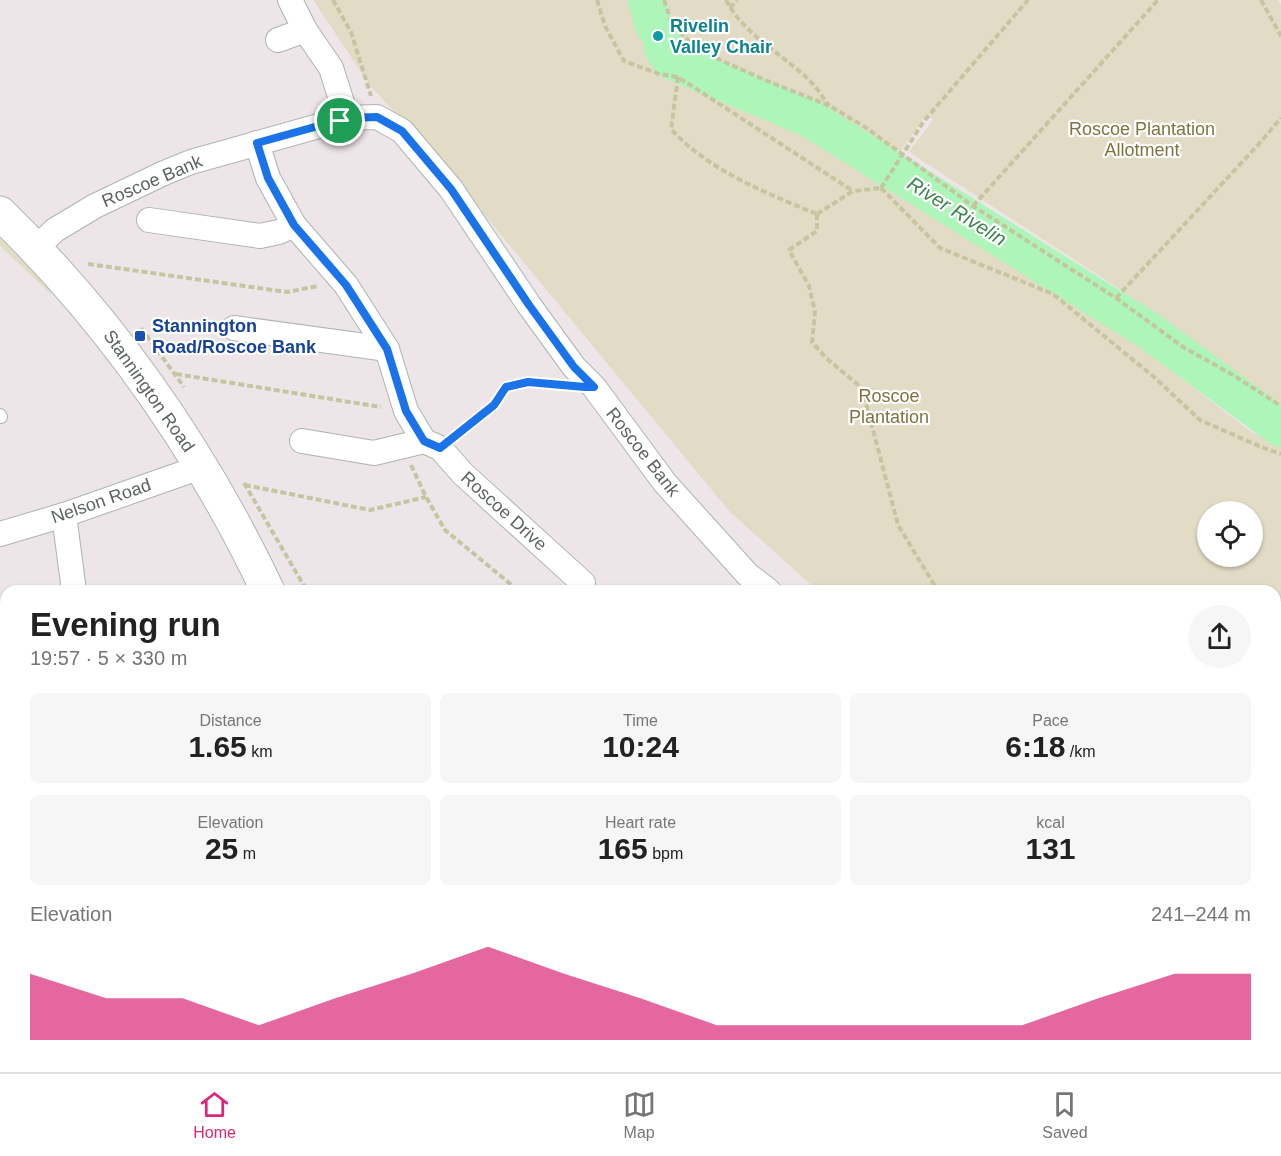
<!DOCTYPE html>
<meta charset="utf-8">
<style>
:root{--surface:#fff;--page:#f6f6f6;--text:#222;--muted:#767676;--line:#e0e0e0;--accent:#db2777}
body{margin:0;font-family:Arial,sans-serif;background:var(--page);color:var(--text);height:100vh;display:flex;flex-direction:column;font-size:22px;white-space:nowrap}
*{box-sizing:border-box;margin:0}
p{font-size:20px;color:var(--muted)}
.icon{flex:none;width:33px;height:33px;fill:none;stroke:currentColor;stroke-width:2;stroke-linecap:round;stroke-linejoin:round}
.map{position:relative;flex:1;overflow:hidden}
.drawer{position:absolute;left:0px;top:585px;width:1281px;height:488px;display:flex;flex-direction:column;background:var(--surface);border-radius:18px 18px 0 0;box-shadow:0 2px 4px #0004}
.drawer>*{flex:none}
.buttons{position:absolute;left:1197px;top:501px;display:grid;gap:12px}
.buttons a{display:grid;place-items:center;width:66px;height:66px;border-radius:50%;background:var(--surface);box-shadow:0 2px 4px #0004;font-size:30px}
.pin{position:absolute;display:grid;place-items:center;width:51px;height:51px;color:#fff;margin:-26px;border:3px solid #fff;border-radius:50%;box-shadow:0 2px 6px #0007}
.round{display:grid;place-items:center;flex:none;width:63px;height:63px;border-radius:32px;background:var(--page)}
.head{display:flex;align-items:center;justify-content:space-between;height:102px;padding:0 30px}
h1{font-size:33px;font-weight:800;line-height:45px}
.stats{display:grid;grid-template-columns:repeat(3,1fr);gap:9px;height:102px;padding:6px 30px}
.stats div{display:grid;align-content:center;border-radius:9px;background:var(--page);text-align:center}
.stats b{font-size:30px;font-weight:800}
.stats small{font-size:16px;font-weight:400}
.stats p{font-size:16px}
.chart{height:168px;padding:12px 30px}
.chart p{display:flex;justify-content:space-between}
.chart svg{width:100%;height:108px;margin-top:6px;fill:var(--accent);opacity:.7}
.tabs{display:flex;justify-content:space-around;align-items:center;height:84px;border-top:2px solid var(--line);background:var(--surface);font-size:16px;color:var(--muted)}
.tabs a{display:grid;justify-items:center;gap:3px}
.tabs .selected{color:var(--accent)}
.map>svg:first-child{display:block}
</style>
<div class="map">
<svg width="1281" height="1072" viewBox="0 0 1281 1072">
<rect width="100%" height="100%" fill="#eee5e9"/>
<!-- green -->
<g fill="#e2dbc5" fill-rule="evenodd">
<path d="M313,0h325l2,19 23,46 153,72 162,107 135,82 138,106 30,14v455l-6,-2v-308h-457l-88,-79 -266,-322 -95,-106zM1208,512h44v44h-44z"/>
<path d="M652,0h626l3,5v409l-96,-65 7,-7 -74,-54 -209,-136 24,-32 -5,-7 -31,43 -83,-51 -79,-27 -64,-30 -11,-33z"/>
<path d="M0,230l53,61 -2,3 -51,-48z"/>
</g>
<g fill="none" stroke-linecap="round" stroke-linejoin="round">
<!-- river -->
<path stroke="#aef5ba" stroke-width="38" d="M647,0l6,24 9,11 1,13 9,13 137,57 340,213 132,97"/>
<!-- lane casing -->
<g stroke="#aeb4b0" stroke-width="14">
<path id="lane" d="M0,415l1,2"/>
</g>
<!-- street casing -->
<g stroke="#aeb4b0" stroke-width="26">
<g id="street">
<path d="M290,0l15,30 26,38 16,50"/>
<path d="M278,40l27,-10"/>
<path d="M257,143l11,35 26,47 52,60 41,64 19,62 18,30 16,7 23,26 120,109"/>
<path d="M149,220l111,16 19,-4 15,-7"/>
<path d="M36,248l19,-18 40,-24 69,-33 27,-11 156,-44 30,-1 25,14 49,58 78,116 45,62 20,20 71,96 83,92 21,16"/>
<path d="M234,328l153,21"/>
<path d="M302,441l72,12 50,-12"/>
<path d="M64,515l10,76"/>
<path d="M0,534l64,-19 137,-48"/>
<path d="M0,861h6"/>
<path d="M1275,961l6,7"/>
<path d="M140,1066v6"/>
<path d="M1000,1066l4,6"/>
<path d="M722,1072l6,-6"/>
</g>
</g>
<!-- secondary casing -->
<g stroke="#b0b6b2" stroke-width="35">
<g id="secondary">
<path d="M0,213c112,109 201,237 268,378"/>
<path d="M376,1066v6"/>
</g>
</g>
<!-- path -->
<g stroke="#c5c6a0" stroke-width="4" stroke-dasharray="6 3" stroke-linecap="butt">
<path d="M333,0l18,32 20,64"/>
<path d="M597,0l8,26 19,35 35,13 19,3 175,114"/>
<path d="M664,0l8,24 16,16 32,20 45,20 65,26 35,21 108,79 143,92 67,49 50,28 48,31"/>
<path d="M726,0c17,33 54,53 80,77 9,8 16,19 23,29"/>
<path d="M1261,0l20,36"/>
<path d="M730,8l7,-8"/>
<path d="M678,77l-7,52c38,42 95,64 146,85"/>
<path d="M881,188l59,60 113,46 101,83 46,43 61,27 20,7"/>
<path d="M881,188l43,-67 104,-121"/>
<path d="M973,206l185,-206"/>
<path d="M817,214v17l-28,19 20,36 6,26 -3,30 14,16 36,30 36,137 40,66"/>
<path d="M817,214l36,-23 28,-3"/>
<path d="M88,264l199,28 31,-6"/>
<path d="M1116,298l142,-153 23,-27"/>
<path d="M141,328l43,59"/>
<path d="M176,374l205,33"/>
<path d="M457,435l37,-30 12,-18 22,-5 33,3"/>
<path d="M411,465l15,32 19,33 74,61"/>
<path d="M244,483l63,108"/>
<path d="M245,485l125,25 56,-13"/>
<path d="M1275,1043l6,-3"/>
<path d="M1215,1072l11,-6"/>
</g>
<!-- lane -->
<use href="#lane" stroke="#fff" stroke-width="12"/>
<!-- street -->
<use href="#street" stroke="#fff" stroke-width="24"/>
<!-- secondary -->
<use href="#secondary" stroke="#fff" stroke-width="33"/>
</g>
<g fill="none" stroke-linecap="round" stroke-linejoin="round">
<!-- route casing -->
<g stroke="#fff" stroke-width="12">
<path id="route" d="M377,117l25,14 49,58 78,116 45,62 20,20h-9l-57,-5 -22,5 -12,18 -54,43 -16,-7 -18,-30 -19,-62 -41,-64 -52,-60 -26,-47 -11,-35 90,-25z"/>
</g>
<!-- route -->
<use href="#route" stroke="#1a73e8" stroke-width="8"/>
</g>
<!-- markers -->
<circle fill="#0f9aa8" stroke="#fff" stroke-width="2" cx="658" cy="36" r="6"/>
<rect fill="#1a4fb4" stroke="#fff" stroke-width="2" x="134" y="330" width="12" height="12" rx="3"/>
<g text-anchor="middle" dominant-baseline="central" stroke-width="4.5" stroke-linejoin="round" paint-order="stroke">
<!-- culture labels -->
<g font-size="18" font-weight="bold" fill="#0d838f" stroke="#fff" text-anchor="start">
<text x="670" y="26">Rivelin<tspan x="670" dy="21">Valley Chair</tspan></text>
</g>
<!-- park labels -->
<g font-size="18" fill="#81733f" stroke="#fff">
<text x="1142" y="129">Roscoe Plantation<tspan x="1142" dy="21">Allotment</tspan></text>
<text x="889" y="396">Roscoe<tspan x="889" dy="21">Plantation</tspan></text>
</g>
<!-- street labels -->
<g font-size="18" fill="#5d645f" stroke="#fff">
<text transform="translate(152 181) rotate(-23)">Roscoe Bank</text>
<text transform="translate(149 391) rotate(55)">Stannington Road</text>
<text transform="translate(643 452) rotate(52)">Roscoe Bank</text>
<text transform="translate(101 501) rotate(-19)">Nelson Road</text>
<text transform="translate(504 511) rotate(42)">Roscoe Drive</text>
</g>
<!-- transit labels -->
<g font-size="18" font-weight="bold" fill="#164399" stroke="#fff" text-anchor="start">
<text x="152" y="326">Stannington<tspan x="152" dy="21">Road/Roscoe Bank</tspan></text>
</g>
<!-- water labels -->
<g font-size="20" font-style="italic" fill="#3f8451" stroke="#fff">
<text transform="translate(957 211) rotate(32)">River Rivelin</text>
</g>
</g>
</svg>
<div class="buttons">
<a><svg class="icon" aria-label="locate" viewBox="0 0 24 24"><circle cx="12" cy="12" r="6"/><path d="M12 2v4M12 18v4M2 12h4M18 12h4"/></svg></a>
</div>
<div class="pin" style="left:340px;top:121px;background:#1e9e55"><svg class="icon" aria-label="arrive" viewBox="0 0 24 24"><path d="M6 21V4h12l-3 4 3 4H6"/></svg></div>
<section class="drawer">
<div class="head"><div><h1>Evening run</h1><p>19:57 · 5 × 330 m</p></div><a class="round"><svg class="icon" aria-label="share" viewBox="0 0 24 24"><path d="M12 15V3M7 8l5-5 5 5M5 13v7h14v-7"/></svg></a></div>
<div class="stats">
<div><p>Distance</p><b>1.65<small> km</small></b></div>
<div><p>Time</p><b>10:24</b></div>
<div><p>Pace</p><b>6:18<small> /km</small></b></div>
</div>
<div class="stats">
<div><p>Elevation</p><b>25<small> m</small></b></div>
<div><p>Heart rate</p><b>165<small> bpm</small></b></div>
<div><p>kcal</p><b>131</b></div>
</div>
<div class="chart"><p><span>Elevation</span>241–244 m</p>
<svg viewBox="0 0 160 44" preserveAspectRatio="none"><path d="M0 44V17L10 27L20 27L30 38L40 27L50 17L60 6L70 17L80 27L90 38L100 38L110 38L120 38L130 38L140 27L150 17L160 17V44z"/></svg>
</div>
</section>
</div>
<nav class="tabs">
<a class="selected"><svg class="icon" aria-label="home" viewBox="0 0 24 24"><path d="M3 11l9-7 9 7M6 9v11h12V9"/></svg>Home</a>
<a><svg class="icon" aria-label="map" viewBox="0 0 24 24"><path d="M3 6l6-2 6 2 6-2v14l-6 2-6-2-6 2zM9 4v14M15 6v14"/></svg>Map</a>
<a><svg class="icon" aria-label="saved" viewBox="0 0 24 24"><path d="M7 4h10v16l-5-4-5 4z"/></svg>Saved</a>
</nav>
